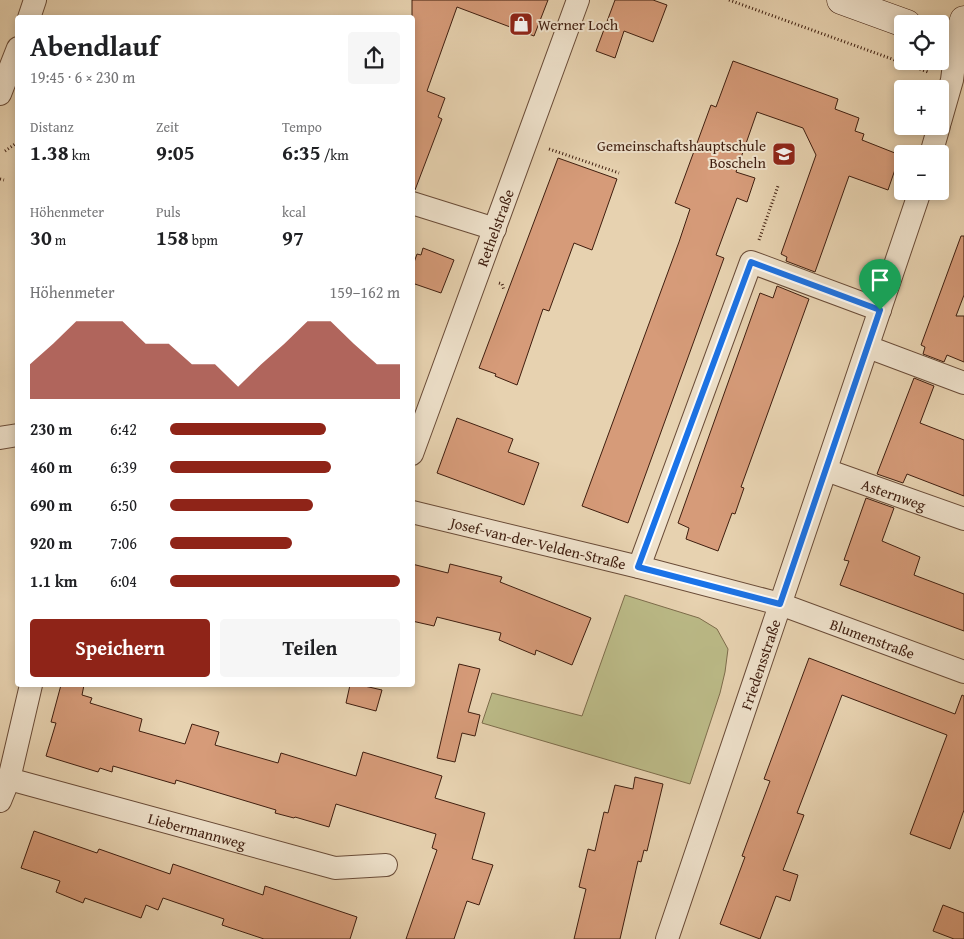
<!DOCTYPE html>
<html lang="de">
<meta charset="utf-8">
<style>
:root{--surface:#fff;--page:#f6f6f6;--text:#202124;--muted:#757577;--accent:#8f2418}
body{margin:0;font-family:"Gentium Book Plus",serif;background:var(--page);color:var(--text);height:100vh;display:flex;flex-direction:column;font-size:19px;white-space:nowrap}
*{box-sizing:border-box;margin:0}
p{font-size:16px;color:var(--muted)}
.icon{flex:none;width:28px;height:28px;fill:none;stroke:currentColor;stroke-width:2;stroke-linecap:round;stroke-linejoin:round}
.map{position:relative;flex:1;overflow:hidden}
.drawer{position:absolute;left:15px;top:15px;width:400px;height:672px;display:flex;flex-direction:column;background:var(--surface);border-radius:5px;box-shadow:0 2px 8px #0003}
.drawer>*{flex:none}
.buttons{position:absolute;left:894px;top:15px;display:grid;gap:10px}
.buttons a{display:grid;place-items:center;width:55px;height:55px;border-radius:5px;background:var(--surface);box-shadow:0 2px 8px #0003;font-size:25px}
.pin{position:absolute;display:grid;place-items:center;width:42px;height:42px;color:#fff;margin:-51px -21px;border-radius:50% 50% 50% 0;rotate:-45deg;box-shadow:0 0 5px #0007}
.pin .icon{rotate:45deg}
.round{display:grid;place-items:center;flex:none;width:52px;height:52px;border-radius:5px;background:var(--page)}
.overview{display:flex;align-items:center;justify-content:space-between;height:85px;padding:0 15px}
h1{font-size:28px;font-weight:800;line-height:38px}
.stats{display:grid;grid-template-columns:repeat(3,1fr);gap:8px;height:85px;padding:5px 15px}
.stats div{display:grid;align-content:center}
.stats b{font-size:21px;font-weight:800}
.stats small{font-size:14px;font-weight:400}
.stats p{font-size:14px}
.chart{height:140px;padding:10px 15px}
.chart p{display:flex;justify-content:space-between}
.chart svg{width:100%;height:90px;margin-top:5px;fill:var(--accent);opacity:.7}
.primary-button{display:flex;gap:10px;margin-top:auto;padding:10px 15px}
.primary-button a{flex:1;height:58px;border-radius:5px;background:var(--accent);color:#fff;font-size:20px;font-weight:800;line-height:58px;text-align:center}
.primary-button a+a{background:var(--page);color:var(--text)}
ul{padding:0 15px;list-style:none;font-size:16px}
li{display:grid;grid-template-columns:80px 60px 1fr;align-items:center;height:38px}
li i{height:12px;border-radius:6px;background:var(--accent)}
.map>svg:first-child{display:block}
</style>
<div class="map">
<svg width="964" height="939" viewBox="0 0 964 939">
<rect width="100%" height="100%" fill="#e7d2b0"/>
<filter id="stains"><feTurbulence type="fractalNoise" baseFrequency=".004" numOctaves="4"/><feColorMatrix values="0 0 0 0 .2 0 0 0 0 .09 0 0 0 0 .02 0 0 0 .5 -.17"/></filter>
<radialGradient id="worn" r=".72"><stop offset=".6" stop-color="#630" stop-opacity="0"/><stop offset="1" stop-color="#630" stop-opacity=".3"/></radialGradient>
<!-- green -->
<path fill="#bbba87" stroke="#7d6c4b" d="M625,595l74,23 18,11 11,20 -3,23 -5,21 -30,91 -208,-61 10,-30 90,23z"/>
<!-- building -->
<g fill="#d69b79" stroke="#3f1e0f">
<path d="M412,0h136l-14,36 -77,-29 -30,84 18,7 -7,19 4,2 -27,71h-3z"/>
<path d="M615,0h38l14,5 -14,37 -29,-11 -9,27 -19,-7z"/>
<path d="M733,61l105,38 -3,10 24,9 -4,13 9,3 -2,6 38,15 -12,35 -39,-14 -34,96 -29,-11 1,-4 -6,-3 35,-99 -13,-27 -46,-16 -21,60 19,6 -8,24 -10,-4 -21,57 8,3 -96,265 -46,-17 97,-264 11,-33 -15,-6 36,-98 5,2z"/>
<path d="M558,158l59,21 -25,71 -18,-7 -25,68 -6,-2 -26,76 -22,-9 1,-2 -17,-6z"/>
<path d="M961,236h3v59l-8,21h8v46l-17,-7 -3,7 -21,-8 2,-7 -4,-2z"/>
<path d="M423,248l31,12 -13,33 -29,-10v-15l5,-14 4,1z"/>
<path d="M777,286l32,13 -68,188 3,1 -9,26 -3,-1 -14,38 -32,-12 3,-11 -11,-5 82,-230 13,5z"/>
<path d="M914,378l20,8 -14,37 44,17v56l-57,-22 -4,9 -26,-9z"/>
<path d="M457,418l56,21 -5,13 31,11 -15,42 -87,-32z"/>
<path d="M866,498l28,10 -12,33 38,16 -6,18 50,19v37l-124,-46 9,-24 -5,-1z"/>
<path d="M412,564l36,9 2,-9 52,13 -2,5 91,36 -19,47 -36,-15 -1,5 -36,-15 2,-7 -64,-16 -3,9 -22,-5z"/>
<path d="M809,658l146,56 7,-19 2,1v114l-14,39 -40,-15 37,-99 -105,-40 -45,118 7,2 -21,55 15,5 -8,26 -14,-5 -16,43 -40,-15 25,-67 -3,-1 28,-75 -6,-2z"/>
<path d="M459,664l21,5 -12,43 12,3 -5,21 -13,-3 -7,29 -18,-4z"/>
<path d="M61,685h23l-2,10 10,3 -2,5 52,16 -3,12 46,13 7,-20 27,8 -4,13 63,18 3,-10 75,23 7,-24 79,24 -7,22 50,15 -13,46 21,6 -14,40 -12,-4 -13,38h-48l31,-89 -5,-2 4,-14 -100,-30 -7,23 -34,-10 -1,1 -19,-5 1,-3 -100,-30 -1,4 -62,-18 -1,6 -12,-4 -2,4 -52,-16 10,-33 -5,-1z"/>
<path d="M350,685h10l22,5 -6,21 -30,-8z"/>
<path d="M635,777l28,7 -16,67 -3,-1 -3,12 -3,-1 -18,78h-46l12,-50 -7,-2 9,-38 7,2 9,-39 4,1 7,-28 18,4z"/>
<path d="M34,831l63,22 2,-4 71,25 3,-10 90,31 2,-9 92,31 -7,22h-86l-42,-14 2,-6 -61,-21 -5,12 -12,-5 -5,13 -56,-20 -2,5 -27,-11 4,-11 -39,-13z"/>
<path d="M943,905l21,8v26h-10l-21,-8z"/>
</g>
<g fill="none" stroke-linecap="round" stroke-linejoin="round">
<!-- street casing -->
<g stroke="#694b37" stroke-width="24">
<g id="street">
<path d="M29,18l6,-18"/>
<path d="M0,94l18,-46"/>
<path d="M940,122l12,-42 5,-39"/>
<path d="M931,154l8,-28"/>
<path d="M412,203l83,26"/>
<path d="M868,347l96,36"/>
<path d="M0,438l18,-3"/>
<path id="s1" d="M412,454l166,-454"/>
<path id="s2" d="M826,470l138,49"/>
<path id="s3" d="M412,512l227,55 141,37 184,68"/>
<path d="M639,567l112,-305 129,48"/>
<path id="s4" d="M0,780l9,-1 326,89 51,-3"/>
<path d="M0,801l9,-22 22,-94"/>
<path id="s5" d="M667,939l253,-748"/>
</g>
</g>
<!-- secondary casing -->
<g stroke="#3f1e0f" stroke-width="29">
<g id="secondary">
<path d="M841,0l66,24"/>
<path d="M940,36l24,8"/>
<path d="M957,41l7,-21"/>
</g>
</g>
<!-- path -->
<g stroke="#3f1e0f" stroke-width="3" stroke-dasharray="1 2.5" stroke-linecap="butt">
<path d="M729,0l199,72"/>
<path d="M549,149l70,24"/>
<path d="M5,151l13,-9"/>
<path d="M0,179l4,1"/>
<path d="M759,240l19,-54"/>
<path d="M499,283l3,1 2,6"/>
</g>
<!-- street -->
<use href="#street" stroke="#efe2cc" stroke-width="22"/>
<!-- secondary -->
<use href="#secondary" stroke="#efe2cc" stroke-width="28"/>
</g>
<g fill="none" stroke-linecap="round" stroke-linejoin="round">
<!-- route casing -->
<g stroke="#fff" stroke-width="10">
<path id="route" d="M751,262l129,48 -100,294 -142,-37z"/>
</g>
<!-- route -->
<use href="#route" stroke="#1a73e8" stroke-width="6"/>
</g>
<!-- icons -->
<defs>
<g id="shop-square" transform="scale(1.25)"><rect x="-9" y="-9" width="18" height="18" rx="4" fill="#8f2418" stroke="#efe2cc"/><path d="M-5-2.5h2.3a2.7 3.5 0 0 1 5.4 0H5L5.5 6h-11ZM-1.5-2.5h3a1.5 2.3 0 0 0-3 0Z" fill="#fff"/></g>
<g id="school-square" transform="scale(1.25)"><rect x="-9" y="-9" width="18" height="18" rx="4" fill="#8f2418" stroke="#efe2cc"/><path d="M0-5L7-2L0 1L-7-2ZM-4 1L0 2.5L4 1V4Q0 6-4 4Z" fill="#fff"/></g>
</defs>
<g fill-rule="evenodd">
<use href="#shop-square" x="521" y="24"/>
<use href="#school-square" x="784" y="154"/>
</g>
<g text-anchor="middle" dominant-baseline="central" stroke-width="4" stroke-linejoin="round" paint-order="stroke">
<!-- poi labels -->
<g font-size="15" fill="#3f1e0f" stroke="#efe2cc" text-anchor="start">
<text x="538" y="24">Werner Loch</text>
<text x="766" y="145" text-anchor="end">Gemeinschaftshauptschule<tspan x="766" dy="17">Boscheln</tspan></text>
</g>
<!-- street labels -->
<g font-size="15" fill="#3f1e0f" stroke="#efe2cc">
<text stroke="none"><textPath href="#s1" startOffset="241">Rethelstraße</textPath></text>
<text stroke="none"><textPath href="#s2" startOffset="72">Asternweg</textPath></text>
<text stroke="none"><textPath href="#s3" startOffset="130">Josef-van-der-Velden-Straße</textPath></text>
<text stroke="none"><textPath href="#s3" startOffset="478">Blumenstraße</textPath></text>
<text stroke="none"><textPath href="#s5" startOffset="290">Friedensstraße</textPath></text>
<text stroke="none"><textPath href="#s4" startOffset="204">Liebermannweg</textPath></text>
</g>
</g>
<rect width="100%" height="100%" filter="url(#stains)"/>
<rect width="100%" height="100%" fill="url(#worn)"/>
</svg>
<div class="buttons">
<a><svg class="icon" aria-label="locate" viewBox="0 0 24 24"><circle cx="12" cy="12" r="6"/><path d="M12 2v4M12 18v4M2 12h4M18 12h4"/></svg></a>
<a>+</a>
<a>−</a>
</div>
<div class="pin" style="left:880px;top:310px;background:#1e9e55"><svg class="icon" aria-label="arrive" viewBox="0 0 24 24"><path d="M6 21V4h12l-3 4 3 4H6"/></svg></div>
<section class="drawer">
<div class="overview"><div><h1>Abendlauf</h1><p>19:45 · 6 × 230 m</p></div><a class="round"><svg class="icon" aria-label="share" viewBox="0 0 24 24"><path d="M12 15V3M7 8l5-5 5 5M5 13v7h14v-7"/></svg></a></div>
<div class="stats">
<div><p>Distanz</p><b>1.38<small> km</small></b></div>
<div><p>Zeit</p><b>9:05</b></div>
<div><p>Tempo</p><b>6:35<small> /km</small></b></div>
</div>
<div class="stats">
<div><p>Höhenmeter</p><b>30<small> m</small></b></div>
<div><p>Puls</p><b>158<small> bpm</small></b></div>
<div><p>kcal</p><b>97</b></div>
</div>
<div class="chart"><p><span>Höhenmeter</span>159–162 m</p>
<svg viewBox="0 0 160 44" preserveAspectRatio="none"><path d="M0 44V27L10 17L20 6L30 6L40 6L50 17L60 17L70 27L80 27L90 38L100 27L110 17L120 6L130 6L140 17L150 27L160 27V44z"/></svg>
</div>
<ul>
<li><b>230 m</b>6:42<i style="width:68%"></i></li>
<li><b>460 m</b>6:39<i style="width:70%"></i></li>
<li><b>690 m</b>6:50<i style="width:62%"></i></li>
<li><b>920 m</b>7:06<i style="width:53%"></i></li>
<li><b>1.1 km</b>6:04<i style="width:100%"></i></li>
</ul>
<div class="primary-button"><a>Speichern</a><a>Teilen</a></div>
</section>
</div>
